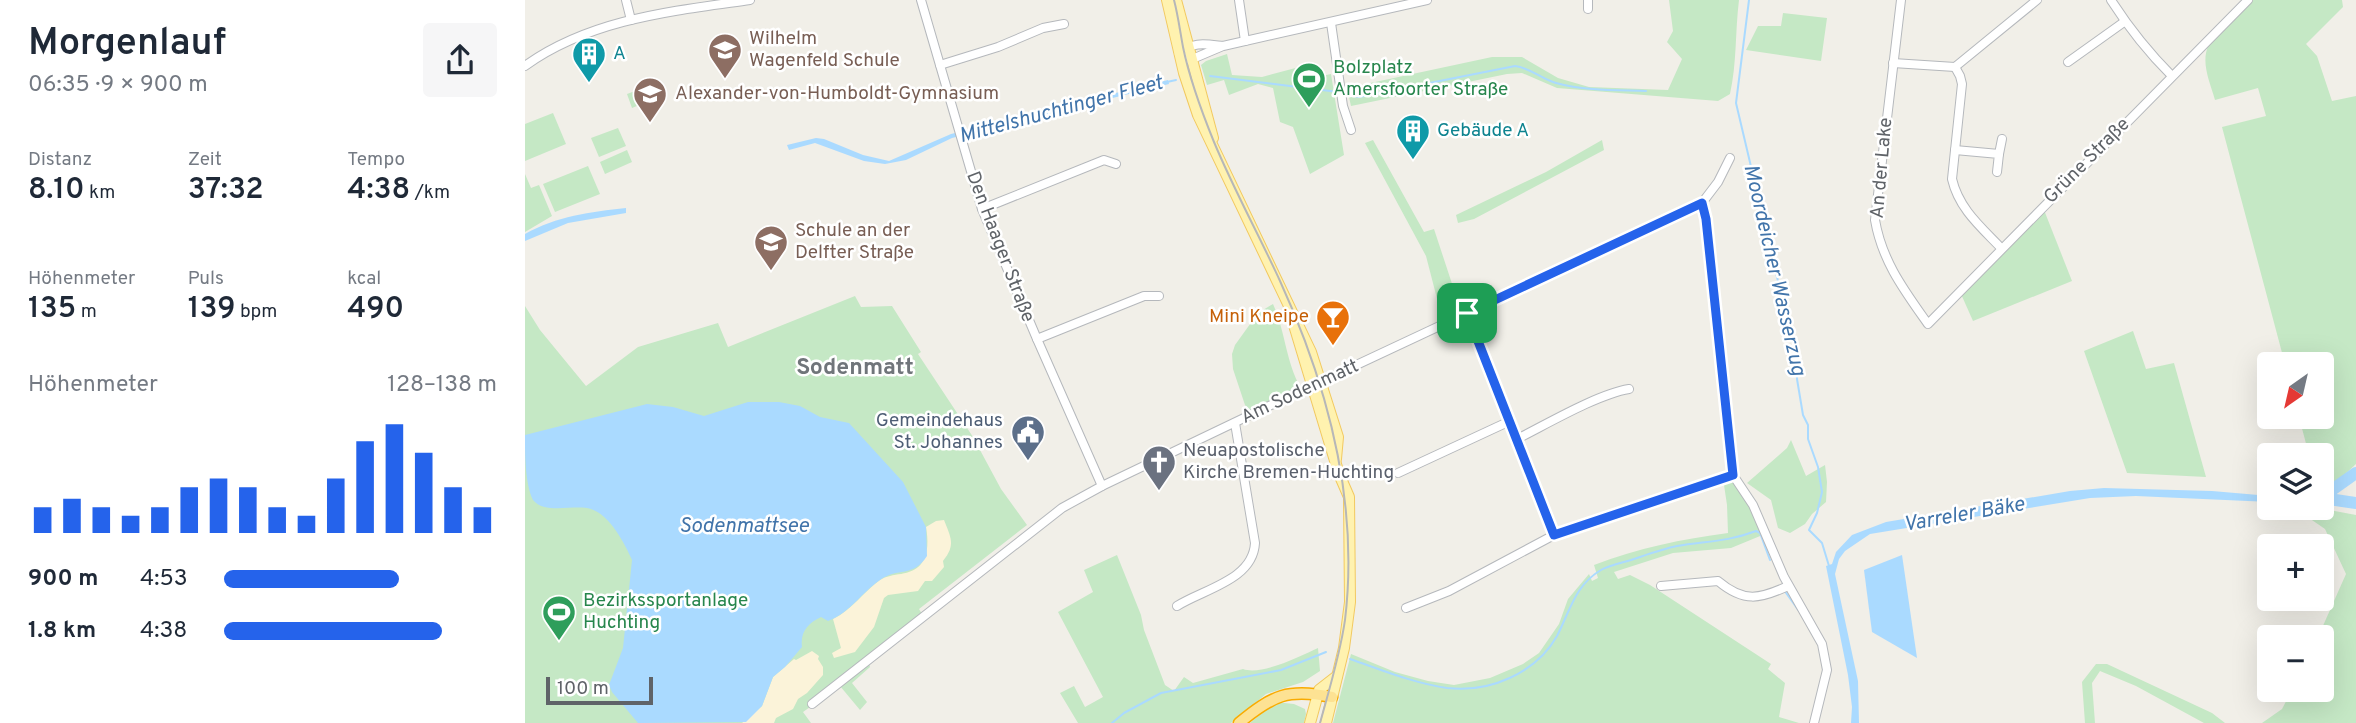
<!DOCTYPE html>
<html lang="de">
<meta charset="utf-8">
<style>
:root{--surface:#fff;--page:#f6f6f7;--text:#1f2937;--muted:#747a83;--accent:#2563eb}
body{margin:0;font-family:Overpass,sans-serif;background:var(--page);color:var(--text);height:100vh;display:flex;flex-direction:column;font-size:26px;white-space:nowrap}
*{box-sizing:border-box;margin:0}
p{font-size:23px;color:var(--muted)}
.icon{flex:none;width:38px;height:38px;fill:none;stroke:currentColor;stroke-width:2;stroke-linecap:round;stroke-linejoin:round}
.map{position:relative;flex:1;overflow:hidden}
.drawer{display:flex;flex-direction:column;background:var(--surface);width:525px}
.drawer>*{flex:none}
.needle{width:46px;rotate:214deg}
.fabs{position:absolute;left:1732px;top:352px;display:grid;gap:14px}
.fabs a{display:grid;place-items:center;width:77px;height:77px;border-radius:7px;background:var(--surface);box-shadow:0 7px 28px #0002;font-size:35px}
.scale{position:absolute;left:21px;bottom:18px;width:107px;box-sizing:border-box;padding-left:7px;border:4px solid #5f6368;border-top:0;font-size:19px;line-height:24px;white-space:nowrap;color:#5f6368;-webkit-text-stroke:5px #fff;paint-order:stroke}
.pin{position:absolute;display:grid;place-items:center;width:60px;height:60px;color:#fff;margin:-30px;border-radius:14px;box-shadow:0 4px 10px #0006}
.round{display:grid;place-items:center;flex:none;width:74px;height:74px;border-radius:7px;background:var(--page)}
.head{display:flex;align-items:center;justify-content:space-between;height:119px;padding:0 28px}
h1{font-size:38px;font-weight:600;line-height:52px}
.figures{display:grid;grid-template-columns:repeat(3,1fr);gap:10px;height:119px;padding:7px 28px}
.figures div{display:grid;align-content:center}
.figures b{font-size:30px;font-weight:600}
.figures small{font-size:19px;font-weight:400}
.figures p{font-size:19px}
.chart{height:196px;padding:14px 28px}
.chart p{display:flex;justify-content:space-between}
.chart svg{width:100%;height:126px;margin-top:7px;stroke:var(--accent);stroke-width:6}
ul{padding:0 28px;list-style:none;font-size:23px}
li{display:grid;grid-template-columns:112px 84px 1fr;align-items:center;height:52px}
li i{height:18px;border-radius:9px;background:var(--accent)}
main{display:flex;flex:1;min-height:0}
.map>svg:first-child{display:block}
</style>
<main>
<section class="drawer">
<div class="head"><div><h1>Morgenlauf</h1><p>06:35 · 9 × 900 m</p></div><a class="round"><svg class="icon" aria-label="share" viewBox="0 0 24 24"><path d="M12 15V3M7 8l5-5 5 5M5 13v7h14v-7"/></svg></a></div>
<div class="figures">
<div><p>Distanz</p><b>8.10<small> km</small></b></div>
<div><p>Zeit</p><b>37:32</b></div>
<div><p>Tempo</p><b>4:38<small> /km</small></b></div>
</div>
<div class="figures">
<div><p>Höhenmeter</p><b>135<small> m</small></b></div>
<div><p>Puls</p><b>139<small> bpm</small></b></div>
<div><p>kcal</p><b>490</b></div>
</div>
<div class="chart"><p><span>Höhenmeter</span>128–138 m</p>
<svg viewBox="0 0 160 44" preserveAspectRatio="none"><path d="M5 44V35M15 44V32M25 44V35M35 44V38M45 44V35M55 44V28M65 44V25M75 44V28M85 44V35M95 44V38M105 44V25M115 44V12M125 44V6M135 44V16M145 44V28M155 44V35"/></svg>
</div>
<ul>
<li><b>900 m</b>4:53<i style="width:64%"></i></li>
<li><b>1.8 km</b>4:38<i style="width:80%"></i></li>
</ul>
</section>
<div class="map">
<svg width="1831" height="723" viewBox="0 0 1831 723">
<rect width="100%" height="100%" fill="#f1efe8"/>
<!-- green -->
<g fill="#c5e8c5">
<path d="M1144,0h70c-4,32 -2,63 -9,94l-12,7 -161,-13 -35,-15 -15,1 -156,32 -4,-18 145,-31h30l36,21 31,9 79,3 14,-31 -15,-17 6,-11z"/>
<path d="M1728,0h89l1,7 -37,37 11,12 15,45 24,-5v368l-28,26h-6v-35h-13l-10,-38 23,-1v-52h-37l-63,-237 44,-11 -8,-28 -43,12c-5,-18 -15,-38 -6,-56z"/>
<path d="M1258,13l44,5 -6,43 -75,-11 12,-24h23z"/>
<path d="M702,54l5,21 30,2 41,-11 5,13 23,-5 13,81 -34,19 -17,-47 -13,-5 -7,-34 -15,-4 -29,11 -5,-15 -17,5 -6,-20 5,-4z"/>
<path d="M126,85l5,13 -24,10 -5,-14z"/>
<path d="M28,113l13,31 -41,17v-37z"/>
<path d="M93,128l8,18 -27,11 -8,-19z"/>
<path d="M848,140l51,92 10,-3 26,79 -18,10 -16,-62 -61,-113z"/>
<path d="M1077,140l2,10 -130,69 -16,4 -2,-8 90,-43z"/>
<path d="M102,150l5,12 -27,12 -5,-12z"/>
<path d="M63,166l12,28 -45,18 -12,-28z"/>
<path d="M0,174l6,14 8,-3 13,31 -27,16z"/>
<path d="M1519,210l28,71 -99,40 -12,-27z"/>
<path d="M330,296l6,11 31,-1 29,46 -3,2 55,83 28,52 26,36 -108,84 6,10 -56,44 1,4 -18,16 15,19 -7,8 -20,-24 -37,26 8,11h-286v-417l15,24 46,56 52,-39 80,-24 10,24z"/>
<path d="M748,304c12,27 12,51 25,79l-1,5 -50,23 -14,-42 -1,-15 3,-9 23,-32z"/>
<path d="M1608,331l13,38 28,-6 32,114 -79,-4 -43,-122z"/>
<path d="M1266,440l15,36 19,-11 2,17 -1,20 -14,12 -7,10 -15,9 -12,-5 -7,-28 -24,-17 40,-35z"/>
<path d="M1205,479l21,26 14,29 -34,14 -58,5 -59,19 4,7 12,-4 20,10 121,79 -3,5 17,14 -6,34 20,6h-466l18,-69 44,18 33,9 26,4 36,-7 33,-14 16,-11 20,-29 9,-25 21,-25 3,7 6,-3 -4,-13c44,-17 88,-26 134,-32l-1,-28 -3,-20z"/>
<path d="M1799,509l32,6v208h-94l20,-14 10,-19h30v-53h-4l28,-63 -21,-45 -16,-11z"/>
<path d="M592,555l24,60 3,15 21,55 9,6 10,-14 9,6 50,-14c18,7 58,-13 75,-21l2,23 -17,11 -37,12 -35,29h-153l-18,-30 14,-7 11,21 18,-10 -45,-85 35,-20 -9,-22z"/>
<path d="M1571,664h11l105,49 13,10h-21l-68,-37 -36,-15 -8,12 3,40h-10l-3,-41z"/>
<path d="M750,702l19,2 11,5 1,5 -2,9h-54z"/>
</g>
<!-- sand -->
<g fill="#fbf3d9">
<path d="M419,520c7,18 12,25 -1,41l1,6 -12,14h-7l-7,10 -30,4 -4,3 -10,29 -19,25 -21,6 -2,-5 9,-5 -8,-29c19,-9 30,-27 47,-39 12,-8 31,-3 41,-16 8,-10 7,-25 5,-37l10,-6z"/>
<path d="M287,651l7,5 -1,3 5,8v8l-16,18 -9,6 -5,10 -17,9 -2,5h-32l20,-17 11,-29 21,-18 2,1z"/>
</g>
<!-- water -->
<g fill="#aadaff">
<path d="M643,80l1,4 -217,54 -46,22 -21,4 -21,-3 -49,-18 -26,7 -2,-5 29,-7 8,1 39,16 26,6 62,-27z"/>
<path d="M101,208v5l-58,10 -43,18v-7c32,-18 65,-22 101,-26z"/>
<path d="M223,402h31l21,4 20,11 29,6 54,59 23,45 1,29c-14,22 -29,11 -47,24 -19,13 -29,32 -52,41l-7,-4c-13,6 -21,15 -19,30l-17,20 -12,10 -11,29 -16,16 -108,1 -26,-31 -3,-7 14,-37 9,-88c-7,-16 -22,-45 -41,-51 -16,-5 -46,6 -58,-9 -8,-17 -8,-45 -8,-65l122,-31 26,3 31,9z"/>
<path d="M1579,488l108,3 58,5v6l-134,-6 -46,2 -220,36 -25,17 -6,8 -4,15 23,107 1,42h-8l1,-16 -4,-32 -22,-109 6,-2 4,-12 16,-17 34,-13 184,-31z"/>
<path d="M1377,555l15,103 -45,-26 -8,-62z"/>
</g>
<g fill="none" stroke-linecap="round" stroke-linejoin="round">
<!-- stream -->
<g stroke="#aadaff" stroke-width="2">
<path d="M1224,0l-13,103 46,195v14l13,36 2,31 6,36 5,10v14l10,28 4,25 -5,21 -8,17 13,13 7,23"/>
<path d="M685,76l128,16"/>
<path d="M642,82l9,-2"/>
<path d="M819,94l15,3 156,-31c16,2 26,13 41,17 29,8 60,7 90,8"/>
<path d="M1259,590l15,21"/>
<path d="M825,659c32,11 63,24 97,29 43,5 89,-15 110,-52 13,-25 18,-51 44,-66 9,-5 20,-7 30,-10 15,-5 31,-11 46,-14 30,-5 50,-4 79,-15l4,2 10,27"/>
<path d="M587,723l12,-10 37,-20 120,-23 45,-18"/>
</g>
<!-- river -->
<g stroke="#aadaff" stroke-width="12">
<path d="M1797,497l34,-24"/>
<path d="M1797,498l34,5"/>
</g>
<!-- minor casing -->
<g stroke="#b5b8bc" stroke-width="10">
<g id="minor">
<path d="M101,0l5,20"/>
<path d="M396,0l61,209 55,130 65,147"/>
<path d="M714,0l6,41"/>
<path d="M1376,0l-26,220c7,41 29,70 53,104l320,-324"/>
<path d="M1586,0c18,28 37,52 61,76"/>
<path d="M1063,9v-9"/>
<path d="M806,23l12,83 8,24"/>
<path d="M698,46c-18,-2 -30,-5 -44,8l11,6 33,-14 204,-46"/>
<path d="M1543,62l56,-40"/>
<path d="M1368,63l62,4 82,-67"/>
<path d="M415,65l58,-18 45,-19 21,-4"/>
<path d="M0,66c65,-47 148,-55 225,-66"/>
<path d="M1430,67l5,9 2,8 -10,95c7,30 29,48 49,69"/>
<path d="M1430,150l44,4 -2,18"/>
<path d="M1474,154l3,-15"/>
<path d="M1177,203l4,16 27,256 20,30 31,72 38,67 5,26 -13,53"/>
<path d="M457,209l122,-49 12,4"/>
<path d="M942,313l87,222"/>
<path d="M512,339l107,-43h15"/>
<path d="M992,439c30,-15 81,-45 112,-50"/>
<path d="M873,473l112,-52"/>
<path d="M1136,586l57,-5c26,22 42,18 70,5"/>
<path d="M652,606c27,-17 76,-26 78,-63l-20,-120"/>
<path d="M881,608l43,-17 105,-56 179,-60"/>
<path d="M287,704l250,-196 40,-22 167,-80 433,-203 16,-21 12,-24"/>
</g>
</g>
<!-- major casing -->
<g stroke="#f2c960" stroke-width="12">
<g id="major">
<path d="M642,0l17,73 14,42 113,237 27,85 -2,22"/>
<path d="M651,0l37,138"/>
<path d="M769,325l45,149 10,23 1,105 -6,46 -18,75"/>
<path d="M785,723l9,-33 18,-14"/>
</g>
</g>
<!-- highway casing -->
<g stroke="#f9ab00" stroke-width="13">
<path id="highway" d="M714,723c34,-28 49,-35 93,-26"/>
</g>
<!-- minor -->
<use href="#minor" stroke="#fff" stroke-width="8"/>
<!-- major -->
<use href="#major" stroke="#fff2af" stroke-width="10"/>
<!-- highway -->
<use href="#highway" stroke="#fde293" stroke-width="10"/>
<!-- tram -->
<path stroke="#b6b7b8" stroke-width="2" d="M649,0c4,15 6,31 9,47 6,29 20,68 31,95 20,48 45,93 66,139 48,105 79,223 65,339 -5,35 -16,70 -25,103"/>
</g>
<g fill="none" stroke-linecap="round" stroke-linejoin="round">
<!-- route casing -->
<g stroke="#fff" stroke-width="14">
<path id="route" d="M1177,203l4,16 27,256 -179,60 -87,-222z"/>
</g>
<!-- route -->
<use href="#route" stroke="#2563eb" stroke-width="9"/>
</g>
<!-- icons -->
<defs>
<g id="school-pin" transform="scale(1.75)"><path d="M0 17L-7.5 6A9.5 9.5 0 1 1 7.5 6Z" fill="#8d6e63" stroke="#fff"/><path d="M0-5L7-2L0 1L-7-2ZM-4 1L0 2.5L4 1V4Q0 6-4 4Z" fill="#fff"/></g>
<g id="building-pin" transform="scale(1.75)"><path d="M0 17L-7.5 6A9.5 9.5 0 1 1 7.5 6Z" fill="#0f9aa8" stroke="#fff"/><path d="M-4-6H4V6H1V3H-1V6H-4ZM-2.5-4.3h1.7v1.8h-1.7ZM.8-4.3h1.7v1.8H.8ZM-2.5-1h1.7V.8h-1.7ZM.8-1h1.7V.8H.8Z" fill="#fff"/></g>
<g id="stadium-pin" transform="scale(1.75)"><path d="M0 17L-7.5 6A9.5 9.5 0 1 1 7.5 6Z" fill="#2e9e5b" stroke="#fff"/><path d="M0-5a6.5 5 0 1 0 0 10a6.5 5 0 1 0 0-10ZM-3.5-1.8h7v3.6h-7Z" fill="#fff"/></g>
<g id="bar-pin" transform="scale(1.75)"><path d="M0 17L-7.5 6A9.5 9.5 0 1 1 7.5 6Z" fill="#e8710a" stroke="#fff"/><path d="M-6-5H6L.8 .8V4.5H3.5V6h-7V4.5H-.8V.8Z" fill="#fff"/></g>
<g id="civic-pin" transform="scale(1.75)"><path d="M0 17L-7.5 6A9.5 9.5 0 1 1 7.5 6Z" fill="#5c6f8a" stroke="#fff"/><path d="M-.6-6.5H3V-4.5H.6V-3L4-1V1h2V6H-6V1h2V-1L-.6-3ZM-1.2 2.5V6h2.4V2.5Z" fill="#fff"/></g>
<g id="church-pin" transform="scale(1.75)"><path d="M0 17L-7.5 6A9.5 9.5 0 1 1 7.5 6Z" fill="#6b7280" stroke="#fff"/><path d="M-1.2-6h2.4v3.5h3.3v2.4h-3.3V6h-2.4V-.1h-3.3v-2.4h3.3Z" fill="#fff"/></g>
</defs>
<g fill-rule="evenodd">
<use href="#school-pin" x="200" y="50"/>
<use href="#building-pin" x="64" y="54"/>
<use href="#stadium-pin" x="784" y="79"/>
<use href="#school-pin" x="125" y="94"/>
<use href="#building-pin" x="888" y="131"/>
<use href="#school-pin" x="246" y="242"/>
<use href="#bar-pin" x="808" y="317"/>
<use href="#civic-pin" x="503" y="432"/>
<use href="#church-pin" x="634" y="462"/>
<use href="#stadium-pin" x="34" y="612"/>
</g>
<g text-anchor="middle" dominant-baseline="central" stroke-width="5" stroke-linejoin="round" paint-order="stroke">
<!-- education labels -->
<g font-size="19" fill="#785e54" stroke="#fff" text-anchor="start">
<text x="224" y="39">Wilhelm<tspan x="224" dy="22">Wagenfeld Schule</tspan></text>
<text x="150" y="94">Alexander-von-Humboldt-Gymnasium</text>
<text x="270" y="231">Schule an der<tspan x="270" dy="22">Delfter Straße</tspan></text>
</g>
<!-- culture labels -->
<g font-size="19" fill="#0d838f" stroke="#fff" text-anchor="start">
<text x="88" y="54">A</text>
<text x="912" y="131">Gebäude A</text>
</g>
<!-- leisure labels -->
<g font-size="19" fill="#27864d" stroke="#fff" text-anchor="start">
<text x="808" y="68">Bolzplatz<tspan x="808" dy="22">Amersfoorter Straße</tspan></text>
<text x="58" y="601">Bezirkssportanlage<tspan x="58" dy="22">Huchting</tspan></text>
</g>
<!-- street labels -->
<g font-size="19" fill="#5f6368" stroke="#fff">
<text transform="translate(1562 161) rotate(-45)">Grüne Straße</text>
<text transform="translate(1357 168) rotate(-85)">An der Lake</text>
<text transform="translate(475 247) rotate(69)">Den Haager Straße</text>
<text transform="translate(775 392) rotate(-25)">Am Sodenmatt</text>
</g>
<!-- food labels -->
<g font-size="19" fill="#c56008" stroke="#fff" text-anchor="end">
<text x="784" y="317">Mini Kneipe</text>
</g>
<!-- service labels -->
<g font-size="19" fill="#4e5e75" stroke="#fff" text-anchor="end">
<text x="478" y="421">Gemeindehaus<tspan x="478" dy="22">St. Johannes</tspan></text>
</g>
<!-- worship labels -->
<g font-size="19" fill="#5b616d" stroke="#fff" text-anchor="start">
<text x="658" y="451">Neuapostolische<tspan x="658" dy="22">Kirche Bremen-Huchting</tspan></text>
</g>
<!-- water labels -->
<g font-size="21" font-style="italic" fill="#4174aa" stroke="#fff">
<text transform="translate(536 110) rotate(-15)">Mittelshuchtinger Fleet</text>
<text transform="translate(1249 270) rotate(77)">Moordeicher Wasserzug</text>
<text transform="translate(1439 515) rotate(-10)">Varreler Bäke</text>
<text x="219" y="526">Sodenmattsee</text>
</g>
<!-- quarter labels -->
<g font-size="23" font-weight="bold" fill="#70757a" stroke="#fff">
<text x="330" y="368">Sodenmatt</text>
</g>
</g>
</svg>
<div class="fabs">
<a><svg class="needle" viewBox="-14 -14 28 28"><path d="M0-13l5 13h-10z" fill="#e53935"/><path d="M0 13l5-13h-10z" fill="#747a83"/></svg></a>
<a><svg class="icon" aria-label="layers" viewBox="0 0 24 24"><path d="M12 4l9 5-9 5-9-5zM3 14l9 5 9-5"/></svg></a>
<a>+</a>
<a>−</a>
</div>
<div class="scale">100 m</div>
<div class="pin" style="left:942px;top:313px;background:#1e9e55"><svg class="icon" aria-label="arrive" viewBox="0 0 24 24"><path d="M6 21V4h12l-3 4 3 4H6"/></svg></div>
</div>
</main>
